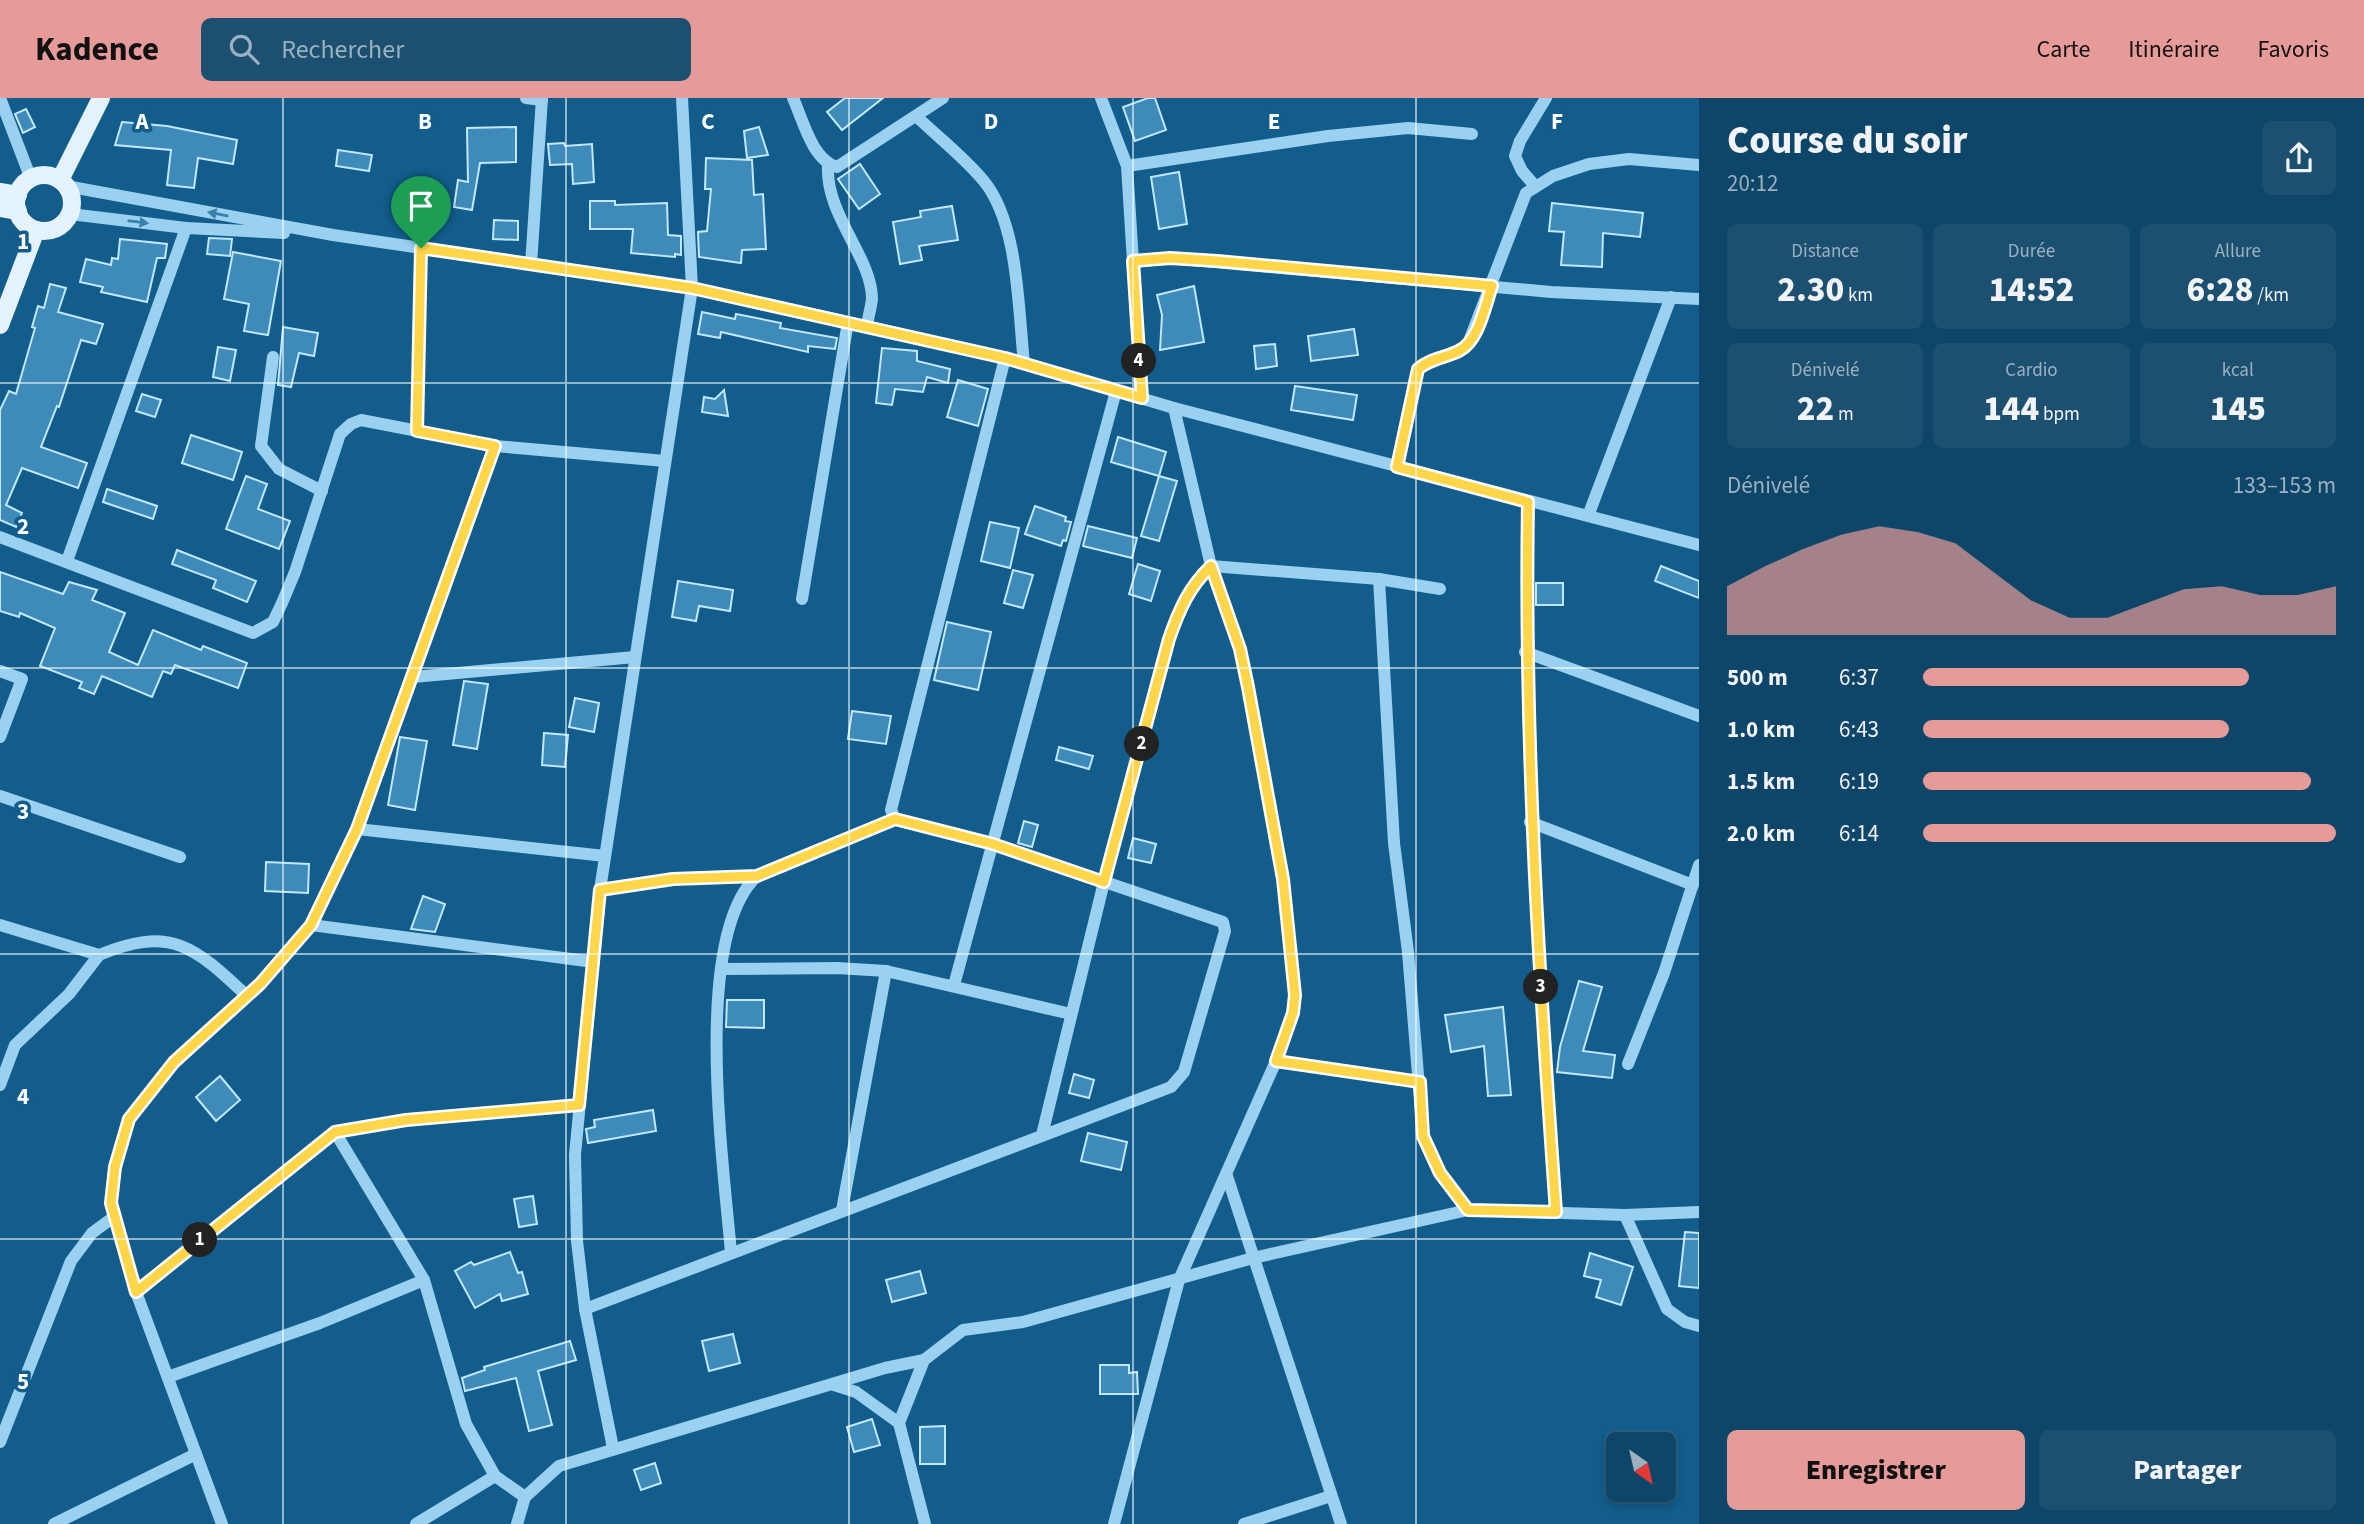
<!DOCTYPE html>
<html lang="fr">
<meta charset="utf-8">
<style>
:root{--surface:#0e4669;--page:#1c5071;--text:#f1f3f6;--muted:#9bb1c0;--line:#2e5e7d;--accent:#e69b98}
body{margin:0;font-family:"Source Sans 3",sans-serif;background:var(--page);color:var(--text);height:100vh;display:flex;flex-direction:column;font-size:26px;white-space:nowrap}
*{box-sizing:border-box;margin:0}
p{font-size:23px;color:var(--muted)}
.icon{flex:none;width:38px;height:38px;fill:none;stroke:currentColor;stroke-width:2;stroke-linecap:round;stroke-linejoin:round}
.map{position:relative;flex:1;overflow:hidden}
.panel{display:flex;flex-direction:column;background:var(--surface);width:665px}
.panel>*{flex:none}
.needle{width:46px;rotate:146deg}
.fabs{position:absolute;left:1606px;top:1334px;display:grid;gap:14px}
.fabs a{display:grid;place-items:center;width:70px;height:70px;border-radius:10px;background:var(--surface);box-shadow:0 4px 10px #0003,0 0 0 2px var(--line);font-size:35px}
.pin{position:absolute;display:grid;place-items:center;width:60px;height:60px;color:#fff;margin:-72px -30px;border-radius:50% 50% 50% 0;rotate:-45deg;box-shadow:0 0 7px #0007}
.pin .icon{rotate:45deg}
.km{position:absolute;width:35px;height:35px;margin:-18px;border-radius:50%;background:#222;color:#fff;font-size:19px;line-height:35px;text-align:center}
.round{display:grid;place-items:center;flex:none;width:74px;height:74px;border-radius:10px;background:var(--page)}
.overview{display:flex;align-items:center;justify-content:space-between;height:119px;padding:0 28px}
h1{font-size:38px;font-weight:800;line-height:52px}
.metrics{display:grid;grid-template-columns:repeat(3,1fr);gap:10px;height:119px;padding:7px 28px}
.metrics div{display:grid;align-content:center;border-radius:10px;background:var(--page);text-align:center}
.metrics b{font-size:35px;font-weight:800}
.metrics small{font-size:19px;font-weight:400}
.metrics p{font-size:19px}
.chart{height:196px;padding:14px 28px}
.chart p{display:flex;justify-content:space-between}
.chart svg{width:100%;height:126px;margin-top:7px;fill:var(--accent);opacity:.7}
.button{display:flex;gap:14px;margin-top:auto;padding:14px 28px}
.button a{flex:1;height:80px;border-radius:10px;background:var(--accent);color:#111;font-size:28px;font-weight:800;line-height:80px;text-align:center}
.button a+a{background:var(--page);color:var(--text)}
ul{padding:0 28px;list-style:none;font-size:23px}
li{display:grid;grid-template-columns:112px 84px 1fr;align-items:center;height:52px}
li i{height:18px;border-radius:9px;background:var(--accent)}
header{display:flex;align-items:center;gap:42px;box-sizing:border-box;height:98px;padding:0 35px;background:var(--accent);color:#111}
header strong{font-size:33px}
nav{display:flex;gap:38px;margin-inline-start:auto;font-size:24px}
.search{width:490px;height:63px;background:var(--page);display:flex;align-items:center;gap:18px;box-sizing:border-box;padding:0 24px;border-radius:10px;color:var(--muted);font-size:26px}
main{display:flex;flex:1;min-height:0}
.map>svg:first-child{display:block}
</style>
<header>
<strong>Kadence</strong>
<div class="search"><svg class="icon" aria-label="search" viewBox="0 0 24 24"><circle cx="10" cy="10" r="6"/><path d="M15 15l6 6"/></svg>Rechercher</div>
<nav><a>Carte</a><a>Itinéraire</a><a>Favoris</a></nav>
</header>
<main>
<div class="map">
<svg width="1699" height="1426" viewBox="0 0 1699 1426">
<rect width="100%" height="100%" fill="#125d8c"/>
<!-- building -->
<g fill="#3e8ab8" stroke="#c1e7fc" stroke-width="2">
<path d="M845,0h38l-41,32 -15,-18z"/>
<path d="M1148,0h7l11,32 -31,11 -12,-34z"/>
<path d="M26,11l9,18 -12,6 -8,-19z"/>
<path d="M122,24l45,4 70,14 -4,24 -35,-6 -4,30 -27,-3 4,-35 -56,-5z"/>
<path d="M516,29v35l-36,1 -8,47 -18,-3 4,-27 10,2 -1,-54z"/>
<path d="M759,29l9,28 -21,3 -3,-27z"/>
<path d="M564,45l1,3 27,-2 2,38 -21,2 -1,-20 -22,1 -2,-21z"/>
<path d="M338,52l34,5 -3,16 -33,-5z"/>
<path d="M706,60l46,2 2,35 9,-1 3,55 -24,1 -1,13 -42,-6 -1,-25 9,-1 4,-42h-6z"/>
<path d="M860,66l20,30 -21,15 -21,-30z"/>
<path d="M1179,74l8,52 -28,5 -8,-52z"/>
<path d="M590,103h25v4l52,-2 1,32 13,1v19l-6,-1v3l-44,-4 2,-24h-43z"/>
<path d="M1552,105l91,10 -3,24 -37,-4 -1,34 -41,-2 3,-33 -15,-1z"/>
<path d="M952,108l6,34 -39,6 3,14 -22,4 -7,-42 28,-5 -1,-6z"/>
<path d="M494,122l24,1v19l-25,-1z"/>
<path d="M209,140l23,1 -2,17 -23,-2z"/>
<path d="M120,141l47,5 -2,14h-8l-10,44 -46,-10 2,-5 -23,-5 6,-23 25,6 1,-7 6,1z"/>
<path d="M233,154l48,9 -13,74 -24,-4 5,-27 -25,-5z"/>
<path d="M50,186l16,4 -8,24 45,12 -7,20 -15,-4 -22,67 -2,-1 -16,41 46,16 -9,25 -56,-20 -16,37 16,8 -6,14 -16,-7v-110l9,-19 7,3 19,-66 -3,-1 6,-21 6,2z"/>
<path d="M1194,188l10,56 -44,8 2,-35 -5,-20z"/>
<path d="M702,214l33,7 1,-5 45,9 -1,5 57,10 -2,11 -27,-3v6l-87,-20 -1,6 -22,-4z"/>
<path d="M283,229l35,6 -4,23 -15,-3 -8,34 -13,-2z"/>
<path d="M1354,231l4,26 -47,6 -3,-25z"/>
<path d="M1275,246l2,22 -21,3 -2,-23z"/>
<path d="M218,249l18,3 -6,31 -17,-4z"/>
<path d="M882,250l35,3v10l33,8 -2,14 -21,-6 -4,15 -28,-3 -3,16 -16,-2z"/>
<path d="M958,282l30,9 -10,37 -31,-9z"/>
<path d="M1295,288l62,9 -4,25 -62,-10z"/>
<path d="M724,292l4,26 -26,-4 2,-15 11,2z"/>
<path d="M142,296l19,6 -6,17 -19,-6z"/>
<path d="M191,337l51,17 -9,28 -51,-17z"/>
<path d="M1118,339l48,15 -7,24 -48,-14z"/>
<path d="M246,378l21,8 -9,25 32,12 -11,28 -53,-20z"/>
<path d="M1159,378l18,5 -18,60 -18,-5z"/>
<path d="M107,391l50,17 -4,13 -50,-17z"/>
<path d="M1035,408l31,11 -1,4 6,1 -5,19 -3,-1 -2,6 -36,-12z"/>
<path d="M990,424l29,6 -9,40 -29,-7z"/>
<path d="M1088,428l49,12 -5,20 -49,-12z"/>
<path d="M177,452l79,31 -9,21 -34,-14 3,-8 -44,-16z"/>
<path d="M1138,466l22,7 -9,30 -22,-7z"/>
<path d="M1661,468l38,15v17l-44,-17z"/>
<path d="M1013,472l20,5 -10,33 -19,-5z"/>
<path d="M0,474l63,22 6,-12 28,8 -5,10 33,13 -16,39 29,13 15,-35 48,20 2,-4 44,17 -9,25 -63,-23 -4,9 -8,-3 -11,26 -50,-21 -8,18 -15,-6 3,-6 -42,-16 15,-38 -35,-15 -1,4 -19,-6z"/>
<path d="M678,483l55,9 -3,21 -31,-5 -3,15 -24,-4z"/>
<rect x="1536" y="485" width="27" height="22"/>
<path d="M947,524l44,10 -13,58 -44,-10z"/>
<path d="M464,583l24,3 -11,65 -24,-4z"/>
<path d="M575,600l24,5 -5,29 -25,-5z"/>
<path d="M852,613l39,5 -5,28 -38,-5z"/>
<path d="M544,635l24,2 -3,32 -23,-2z"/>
<path d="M400,639l27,4 -12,69 -27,-5z"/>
<path d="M1059,649l34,9 -4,13 -33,-9z"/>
<path d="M1024,723l14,4 -6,22 -14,-4z"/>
<path d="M1133,740l23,6 -5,19 -23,-5z"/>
<path d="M266,764l43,2 -1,29 -43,-2z"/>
<path d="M423,798l22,8 -10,28 -24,-3z"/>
<path d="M1579,883l23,6 -19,64 32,4 -3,23 -55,-6 3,-25z"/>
<path d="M727,902h37v28l-38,-1z"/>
<path d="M1503,909l8,88 -23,1 -4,-50 -33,6 -6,-37z"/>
<path d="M1074,976l20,6 -5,18 -20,-5z"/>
<path d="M220,978l20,24 -24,21 -20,-24z"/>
<path d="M653,1012l3,21 -68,12 -2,-14 9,-2 -1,-7z"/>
<path d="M1088,1035l39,9 -6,28 -40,-9z"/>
<path d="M533,1098l4,28 -18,3 -5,-28z"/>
<path d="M1685,1134l14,1v55l-20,-2z"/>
<path d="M510,1154l8,21 4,-1 6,22 -26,7 -2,-7 -25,14 -20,-37 16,-9 3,3z"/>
<path d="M1590,1155l43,14 -12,38 -25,-8 5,-17 -17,-4z"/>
<path d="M920,1173l6,22 -34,9 -6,-22z"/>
<path d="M733,1236l7,29 -31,8 -7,-30z"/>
<path d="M570,1243l6,19 -38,11 14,54 -23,6 -13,-53 -51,13 -3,-13 23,-8 -1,-3z"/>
<path d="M1100,1267h29v8l8,-1 1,22h-38z"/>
<path d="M872,1321l8,26 -26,7 -7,-25z"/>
<path d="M945,1328v38h-25v-37z"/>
<path d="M655,1365l6,20 -20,7 -7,-20z"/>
</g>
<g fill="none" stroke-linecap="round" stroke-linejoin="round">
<!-- minor -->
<g stroke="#9ad1f1" stroke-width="12">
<path d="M0,0l31,81"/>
<path d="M526,0l16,2"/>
<path d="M793,0c10,22 19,62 44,69l106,-69"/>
<path d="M1101,0l26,68"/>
<path d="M916,18c22,21 48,41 67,64 36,43 35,129 41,183"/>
<path d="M828,67c-3,50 44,92 44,134 -1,9 -4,18 -5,27"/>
<path d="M66,88l267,49 359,53 156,34 157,36 169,50 525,137"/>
<path d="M1535,88l-13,-15 -7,-15 5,-15 26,-43"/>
<path d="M70,116l116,14 98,5"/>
<path d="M1133,164l-6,-96 201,-30 80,-8 64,6"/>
<path d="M531,167l11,-167"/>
<path d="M273,259l-12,89 18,23 43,22"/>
<path d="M1142,300l-9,-136 37,-4 381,34 148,7"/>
<path d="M417,333l4,-183"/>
<path d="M1397,369l21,-98c15,-13 35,-13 50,-25l58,-151 27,-17 36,-12 40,-5 70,6"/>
<path d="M1528,404c-4,237 11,473 28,710"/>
<path d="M1588,418l83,-219"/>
<path d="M0,439l253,96 20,-11 9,-19 13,-31 45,-138 11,-10 10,-4 134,26 170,15"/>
<path d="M67,463l119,-333"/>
<path d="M1379,481l15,264 14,109 15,184 17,37 28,37 157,5 74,-3"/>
<path d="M802,501l46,-277"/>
<path d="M1525,554l174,64"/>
<path d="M0,573l22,8 -22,58"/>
<path d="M413,579l222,-20"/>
<path d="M0,698l180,61"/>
<path d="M895,721l-4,-9 114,-452"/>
<path d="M1530,724l163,63"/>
<path d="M357,731l248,27"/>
<path d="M600,792l73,-11 84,-3"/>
<path d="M0,827l99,30c72,-30 96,-8 148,41"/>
<path d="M311,827l283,37"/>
<path d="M721,871l116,-1 49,3 185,43"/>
<path d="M954,887l162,-594"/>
<path d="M1276,963l144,21"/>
<path d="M1628,966l36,-91 35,-108"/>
<path d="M0,987l15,-40 54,-51 30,-39"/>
<path d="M335,1034l89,148 42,144 29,52 30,21"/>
<path d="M1042,1037l62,-253 65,-243c10,-29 20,-52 42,-73l168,13 61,10"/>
<path d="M1227,1078l114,348"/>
<path d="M842,1112l44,-239"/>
<path d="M1625,1117l42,94 18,13 14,4"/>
<path d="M136,1194l199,-160 71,-12 173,-15"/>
<path d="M585,1211l586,-222 13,-15 41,-141 -2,-9 -230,-78 -98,-25 -138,57c-66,61 -33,291 -26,377"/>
<path d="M924,1262l-25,63 26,101"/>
<path d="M168,1279l152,-54 104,-43"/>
<path d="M834,1287l22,7 43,31"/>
<path d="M0,1344l71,-181 21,-28 23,-17"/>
<path d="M613,1350l-28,-139 -8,-68 -2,-86 25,-265 92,-602 -10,-190"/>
<path d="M54,1426l142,-70"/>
<path d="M222,1426l-86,-232 -25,-89 4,-36 14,-48 45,-57 86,-78 51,-59 46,-96 138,-383"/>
<path d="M416,1426l79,-48"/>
<path d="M517,1426l8,-27 34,-31 326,-98 39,-8 39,-30 60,-8 230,-64 215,-48"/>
<path d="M1114,1426l65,-244 97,-219 17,-48 2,-18 -12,-116 -35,-192 -8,-38 -29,-83 -37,-158"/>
<path d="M1244,1426l87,-28"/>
</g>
<!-- major -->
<g stroke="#e4f3ff" stroke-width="18">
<circle cx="44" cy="105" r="28"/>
<path d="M60,82l41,-82"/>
<path d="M0,94l18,3"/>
<path d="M0,110l18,3"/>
<path d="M0,227l36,-95"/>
</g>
</g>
<!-- one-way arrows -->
<defs><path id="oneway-solid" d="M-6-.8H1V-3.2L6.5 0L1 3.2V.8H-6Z" transform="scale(1.75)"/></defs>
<g fill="#3b80aa">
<use href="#oneway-solid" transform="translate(218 116) rotate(-169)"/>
<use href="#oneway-solid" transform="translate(138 124) rotate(7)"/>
</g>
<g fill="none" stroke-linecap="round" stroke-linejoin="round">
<!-- route casing -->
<g stroke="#fff" stroke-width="14">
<path id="route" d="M421,150l271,40 313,70 137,40 -9,-137 37,-3 47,3 275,25c-7,19 -13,55 -33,65 -14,7 -28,7 -41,18l-21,98 131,35c-4,237 11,473 28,710l-88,-2 -28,-37 -17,-37 -3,-54 -144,-21 17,-48 2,-18 -12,-116 -35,-192 -8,-38 -29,-83c-22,21 -32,44 -42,73l-65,243 -111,-38 -98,-25 -138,57 -84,3 -73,11 -21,215 -173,15 -71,12 -199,160 -25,-89 4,-36 14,-48 45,-57 86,-78 51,-59 46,-96 138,-383 -78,-15z"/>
</g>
<!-- route -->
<use href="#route" stroke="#ffd54a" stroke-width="9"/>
</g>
<!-- grid -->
<path fill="none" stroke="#fff" stroke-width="2" stroke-opacity="0.55" d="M283,0v1426M566,0v1426M849,0v1426M1133,0v1426M1416,0v1426M0,285h1699M0,570h1699M0,856h1699M0,1141h1699"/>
<g font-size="23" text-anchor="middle" font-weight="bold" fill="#fff" stroke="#125d8c" stroke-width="7" stroke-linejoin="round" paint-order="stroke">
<text x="142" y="31">A</text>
<text x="425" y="31">B</text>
<text x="708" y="31">C</text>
<text x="991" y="31">D</text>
<text x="1274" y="31">E</text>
<text x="1557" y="31">F</text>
<text x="23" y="151">1</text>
<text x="23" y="436">2</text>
<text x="23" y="721">3</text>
<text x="23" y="1006">4</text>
<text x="23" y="1291">5</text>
</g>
</svg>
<div class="fabs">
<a><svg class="needle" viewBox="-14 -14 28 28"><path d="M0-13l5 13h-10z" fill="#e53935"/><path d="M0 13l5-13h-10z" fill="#9bb1c0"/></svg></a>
</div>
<div class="pin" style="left:421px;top:150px;background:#1e9e55"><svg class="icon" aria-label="arrive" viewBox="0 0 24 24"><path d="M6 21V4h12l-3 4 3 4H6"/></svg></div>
<b class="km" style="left:200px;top:1142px">1</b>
<b class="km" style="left:1142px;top:646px">2</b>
<b class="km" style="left:1541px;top:889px">3</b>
<b class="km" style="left:1139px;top:263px">4</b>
</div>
<section class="panel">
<div class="overview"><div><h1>Course du soir</h1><p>20:12</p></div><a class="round"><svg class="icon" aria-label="share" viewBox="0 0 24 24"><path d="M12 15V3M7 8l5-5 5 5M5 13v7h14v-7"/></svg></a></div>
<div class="metrics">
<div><p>Distance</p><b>2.30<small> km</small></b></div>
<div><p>Durée</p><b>14:52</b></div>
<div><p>Allure</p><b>6:28<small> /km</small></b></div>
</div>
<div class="metrics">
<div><p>Dénivelé</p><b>22<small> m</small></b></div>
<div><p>Cardio</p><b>144<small> bpm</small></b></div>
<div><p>kcal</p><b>145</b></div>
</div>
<div class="chart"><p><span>Dénivelé</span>133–153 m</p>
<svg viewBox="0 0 160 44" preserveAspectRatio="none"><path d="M0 44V27L10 20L20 14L30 9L40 6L50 8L60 12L70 22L80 32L90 38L100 38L110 33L120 28L130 27L140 30L150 30L160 27V44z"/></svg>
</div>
<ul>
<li><b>500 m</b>6:37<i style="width:79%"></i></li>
<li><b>1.0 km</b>6:43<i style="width:74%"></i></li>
<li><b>1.5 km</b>6:19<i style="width:94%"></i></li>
<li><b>2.0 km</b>6:14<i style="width:100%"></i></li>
</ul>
<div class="button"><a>Enregistrer</a><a>Partager</a></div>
</section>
</main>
